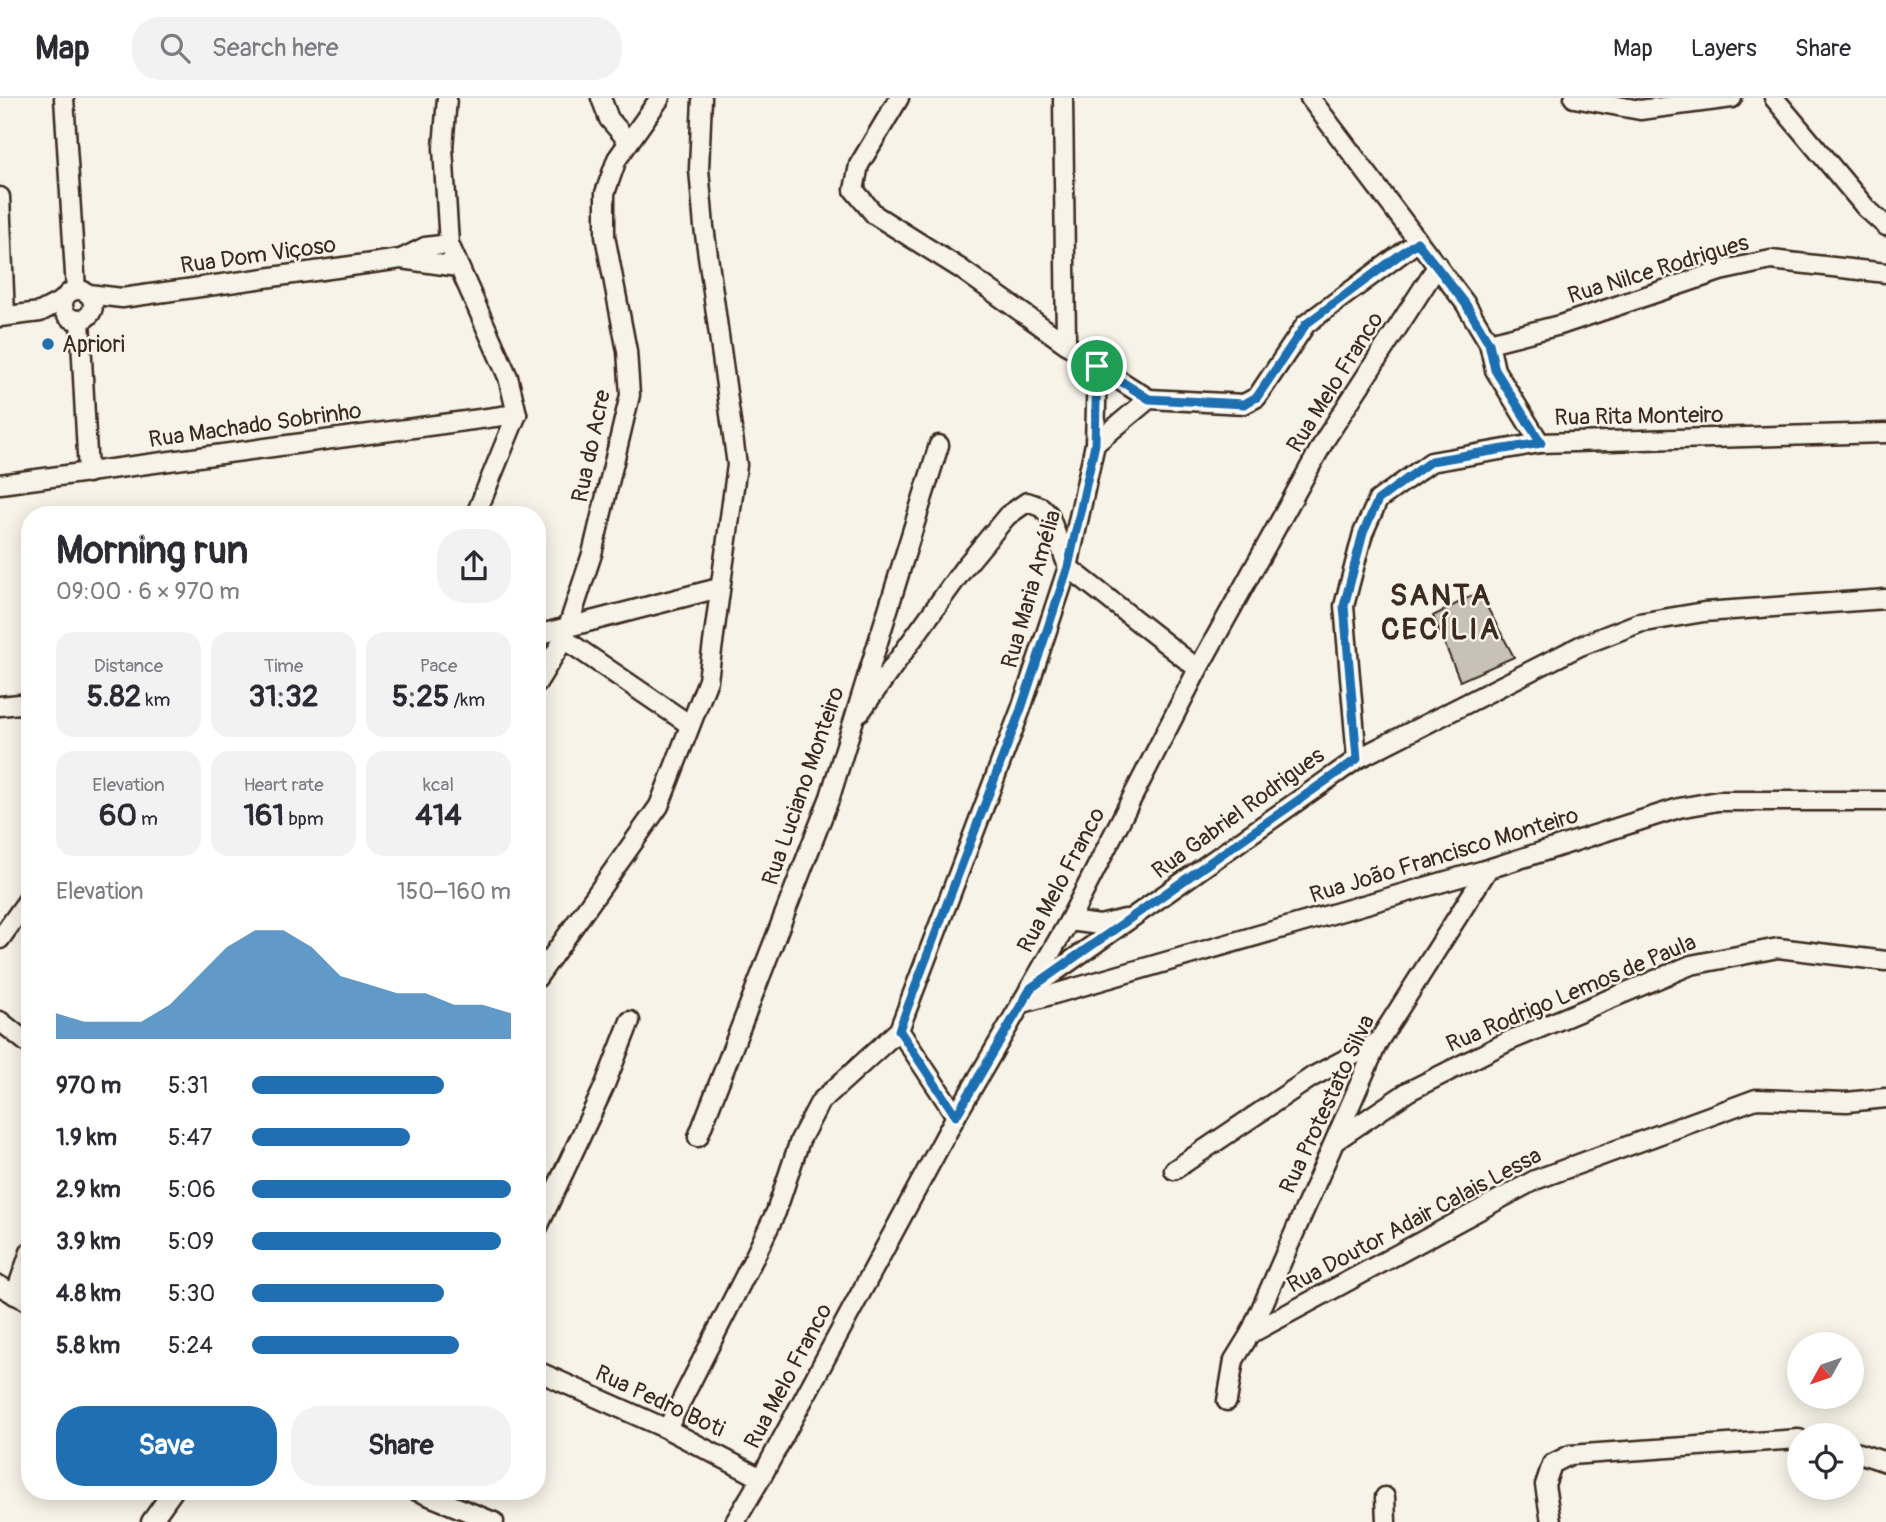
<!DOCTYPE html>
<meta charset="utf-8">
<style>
:root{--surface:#fff;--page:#f2f2f3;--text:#2b2b33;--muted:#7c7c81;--line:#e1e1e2;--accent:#1f6fb2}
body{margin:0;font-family:Pangolin,sans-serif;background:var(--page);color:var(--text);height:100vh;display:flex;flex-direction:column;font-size:26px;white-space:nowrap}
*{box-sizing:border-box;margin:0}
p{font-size:23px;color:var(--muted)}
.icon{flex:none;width:38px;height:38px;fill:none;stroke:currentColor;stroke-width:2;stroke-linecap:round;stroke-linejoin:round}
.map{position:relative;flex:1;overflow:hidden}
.drawer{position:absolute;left:21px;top:408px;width:525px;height:994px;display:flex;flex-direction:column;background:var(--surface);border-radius:28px;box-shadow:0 4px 18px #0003}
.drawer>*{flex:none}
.needle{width:46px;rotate:230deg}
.tools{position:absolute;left:1787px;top:1234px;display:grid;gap:14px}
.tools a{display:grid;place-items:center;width:77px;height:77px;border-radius:50%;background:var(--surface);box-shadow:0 4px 18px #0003;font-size:35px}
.pin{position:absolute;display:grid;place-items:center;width:60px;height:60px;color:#fff;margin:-30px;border:4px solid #fff;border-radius:50%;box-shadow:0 2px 7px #0007}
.round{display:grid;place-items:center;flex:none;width:74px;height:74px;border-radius:28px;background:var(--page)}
.overview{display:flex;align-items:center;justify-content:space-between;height:119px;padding:0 35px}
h1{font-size:38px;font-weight:800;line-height:52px}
.stats{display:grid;grid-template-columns:repeat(3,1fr);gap:10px;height:119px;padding:7px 35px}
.stats div{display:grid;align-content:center;border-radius:18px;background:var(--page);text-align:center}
.stats b{font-size:30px;font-weight:800}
.stats small{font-size:19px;font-weight:400}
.stats p{font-size:19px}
.chart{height:196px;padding:14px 35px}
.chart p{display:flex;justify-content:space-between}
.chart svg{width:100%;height:126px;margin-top:7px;fill:var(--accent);opacity:.7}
.button{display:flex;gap:14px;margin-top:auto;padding:14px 35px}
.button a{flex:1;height:80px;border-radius:28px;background:var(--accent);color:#fff;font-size:28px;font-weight:800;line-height:80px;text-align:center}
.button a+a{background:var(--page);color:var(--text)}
ul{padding:0 35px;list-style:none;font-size:23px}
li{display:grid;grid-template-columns:112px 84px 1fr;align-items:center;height:52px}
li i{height:18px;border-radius:9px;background:var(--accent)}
header{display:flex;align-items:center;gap:42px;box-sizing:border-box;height:98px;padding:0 35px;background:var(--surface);border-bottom:2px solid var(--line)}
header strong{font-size:33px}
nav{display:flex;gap:38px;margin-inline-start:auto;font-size:24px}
.search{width:490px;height:63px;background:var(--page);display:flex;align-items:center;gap:18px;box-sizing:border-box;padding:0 24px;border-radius:28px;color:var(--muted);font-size:26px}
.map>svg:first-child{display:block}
</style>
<header>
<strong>Map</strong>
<div class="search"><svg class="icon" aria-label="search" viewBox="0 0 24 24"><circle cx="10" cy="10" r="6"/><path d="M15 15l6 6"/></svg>Search here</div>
<nav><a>Map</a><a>Layers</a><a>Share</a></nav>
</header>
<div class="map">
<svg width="1886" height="1424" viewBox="0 0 1886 1424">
<rect width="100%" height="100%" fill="#f7f3e8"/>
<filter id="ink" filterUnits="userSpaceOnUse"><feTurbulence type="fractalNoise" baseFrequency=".0143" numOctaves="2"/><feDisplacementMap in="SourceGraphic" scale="14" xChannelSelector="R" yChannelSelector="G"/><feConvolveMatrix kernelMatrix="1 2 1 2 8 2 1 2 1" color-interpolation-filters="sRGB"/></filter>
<g filter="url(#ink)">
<!-- building -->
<path fill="#c8c1b6" stroke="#3b2a1e" stroke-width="2" d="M1479,494l35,65 -54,24 -27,-65z"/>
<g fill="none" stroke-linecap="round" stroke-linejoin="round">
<!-- minor casing -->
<g stroke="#3b2a1e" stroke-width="23">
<g id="minor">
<path d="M64,0l12,192"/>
<path d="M447,0l-4,50 6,96 59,133 9,37 -41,100"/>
<path d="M601,0l8,21 20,23"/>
<path d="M899,0l-40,67 -5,25 21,25 86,54 136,97 52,33"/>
<path d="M1063,0l3,244"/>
<path d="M1310,0l155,205 24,40 6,27 45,73"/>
<path d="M1574,0l66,12 92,-12"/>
<path d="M1774,0l92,110 20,18"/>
<path d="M0,99l5,119"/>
<path d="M403,160l22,-11 24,-3"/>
<circle cx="78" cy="207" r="15"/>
<path d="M88,196l34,4 279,-39 57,8"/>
<path d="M0,219l40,-5 23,-12"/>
<path d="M80,222l8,153"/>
<path d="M1489,245l71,-18 160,-54 51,-11 115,13"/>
<path d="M1095,346l54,-45 95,5 13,-7 49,-73 111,-82"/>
<path d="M0,386l517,-70"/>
<path d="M537,537l182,-47"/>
<path d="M564,541l126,86"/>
<path d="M537,585l27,-44 28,-85 38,-159 -3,-44 -22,-115v-43l12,-34 43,-61"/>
<path d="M0,608l30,-3"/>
<path d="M861,613l103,-143 43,-52 20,-14 14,5 8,8 19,52 130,102"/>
<path d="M1357,661l-13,-153 19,-73 15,-33 53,-38 109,-19 346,-10"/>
<path d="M1069,823l31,4 25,-6"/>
<path d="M0,841l30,-42"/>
<path d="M537,880l122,-172 49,-126 29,-215 -33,-238 -5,-58 3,-71"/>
<path d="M1035,888l322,-227 223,-113 59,-23 65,-11 182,-13"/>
<path d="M1023,905l465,-134 191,-61 39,-7h168"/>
<path d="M0,923l30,24"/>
<path d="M899,932l57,86"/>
<path d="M698,1039l132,-340 109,-352"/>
<path d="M1335,1043l74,-50 100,-50 182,-76 87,-17 108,13"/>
<path d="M1174,1072l138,-93 66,-35"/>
<path d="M537,1131l67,-142 26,-66"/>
<path d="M0,1188l30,17"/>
<path d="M15,1197l15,-43"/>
<path d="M1250,1236l285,-154 221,-81 91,3 39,-4"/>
<path d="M537,1273l130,58 94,49"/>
<path d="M1227,1303l7,-41 16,-26 128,-292 110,-173"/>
<path d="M667,1331l87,-171 22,-46 24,-72 20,-38 79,-72 122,-321 47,-142 27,-123 2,-78"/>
<path d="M1852,1353l34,11"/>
<path d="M417,1393l77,31"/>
<path d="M1385,1399l1,25"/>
<path d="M151,1424l22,-31"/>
<path d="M735,1424l26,-44 195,-362 113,-195 129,-252 128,-231 112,-173"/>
<path d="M1551,1424l-6,-37 7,-21 18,-9 229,-16"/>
</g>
</g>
<!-- minor -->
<use href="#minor" stroke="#f7f3e8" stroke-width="18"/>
</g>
</g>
<g fill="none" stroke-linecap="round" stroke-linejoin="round" filter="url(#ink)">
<!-- route casing -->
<g stroke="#fff" stroke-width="14">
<path id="route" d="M1417,144l48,61 24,40 6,27 46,73 -110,18 -53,39 -15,33 -19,73 13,153 -326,229 -75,128 -57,-86 122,-321 47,-142 27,-123 2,-78 52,33 95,5 13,-7 49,-73z"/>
</g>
<!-- route -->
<use href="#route" stroke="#1f6fb2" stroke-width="9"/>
</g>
<!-- markers -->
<circle fill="#1f6fb2" stroke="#f7f3e8" stroke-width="2.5" cx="48" cy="246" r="7"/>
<g text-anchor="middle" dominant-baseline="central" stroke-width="5" stroke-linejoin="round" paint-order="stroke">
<!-- street labels -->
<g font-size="23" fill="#3b2a1e" stroke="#f7f3e8">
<text transform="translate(258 157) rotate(-8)">Rua Dom Viçoso</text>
<text transform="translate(1658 171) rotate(-17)">Rua Nilce Rodrigues</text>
<text transform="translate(1335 284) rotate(-58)">Rua Melo Franco</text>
<text transform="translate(1639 318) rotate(-1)">Rua Rita Monteiro</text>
<text transform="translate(255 327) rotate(-8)">Rua Machado Sobrinho</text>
<text transform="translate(591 348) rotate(-78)">Rua do Acre</text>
<text transform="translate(1031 491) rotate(-74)">Rua Maria Amélia</text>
<text transform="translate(803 688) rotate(-71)">Rua Luciano Monteiro</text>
<text transform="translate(1238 715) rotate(-36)">Rua Gabriel Rodrigues</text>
<text transform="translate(1444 757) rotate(-17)">Rua João Francisco Monteiro</text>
<text transform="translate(1061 782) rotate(-62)">Rua Melo Franco</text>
<text transform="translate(1571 895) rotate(-23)">Rua Rodrigo Lemos de Paula</text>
<text transform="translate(1327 1006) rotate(-65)">Rua Protestato Silva</text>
<text transform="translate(1414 1122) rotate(-28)">Rua Doutor Adair Calais Lessa</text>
<text transform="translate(788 1278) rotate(-62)">Rua Melo Franco</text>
<text transform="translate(660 1303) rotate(25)">Rua Pedro Boti</text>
</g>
<!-- poi labels -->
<g font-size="23" fill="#3b2a1e" stroke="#f7f3e8" text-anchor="start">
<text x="62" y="246">Apriori</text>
</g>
<!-- district labels -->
<g font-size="30" font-weight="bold" letter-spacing="2" fill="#3b2a1e" stroke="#f7f3e8">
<text x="1441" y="497">SANTA<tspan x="1441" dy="34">CECÍLIA</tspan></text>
</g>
</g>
</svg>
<div class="tools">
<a><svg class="needle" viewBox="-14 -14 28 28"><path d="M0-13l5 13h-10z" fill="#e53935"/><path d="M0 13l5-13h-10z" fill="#7c7c81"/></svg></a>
<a><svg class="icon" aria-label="locate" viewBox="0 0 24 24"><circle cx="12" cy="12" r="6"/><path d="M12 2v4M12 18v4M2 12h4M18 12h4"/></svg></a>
</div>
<div class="pin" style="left:1097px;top:268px;background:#1e9e55"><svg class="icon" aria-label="arrive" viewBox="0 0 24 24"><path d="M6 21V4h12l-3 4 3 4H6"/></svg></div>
<section class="drawer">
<div class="overview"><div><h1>Morning run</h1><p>09:00 · 6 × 970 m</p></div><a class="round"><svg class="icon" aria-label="share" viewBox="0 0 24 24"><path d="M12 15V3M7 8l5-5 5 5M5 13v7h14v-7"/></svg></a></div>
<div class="stats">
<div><p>Distance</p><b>5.82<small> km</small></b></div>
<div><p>Time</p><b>31:32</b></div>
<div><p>Pace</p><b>5:25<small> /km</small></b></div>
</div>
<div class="stats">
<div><p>Elevation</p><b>60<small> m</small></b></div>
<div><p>Heart rate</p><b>161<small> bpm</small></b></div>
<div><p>kcal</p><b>414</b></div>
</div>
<div class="chart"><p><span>Elevation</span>150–160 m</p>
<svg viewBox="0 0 160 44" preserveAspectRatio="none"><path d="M0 44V35L10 38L20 38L30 38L40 32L50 22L60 12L70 6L80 6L90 12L100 22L110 25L120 28L130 28L140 32L150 32L160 35V44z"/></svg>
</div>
<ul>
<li><b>970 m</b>5:31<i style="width:74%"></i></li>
<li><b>1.9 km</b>5:47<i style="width:61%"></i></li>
<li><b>2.9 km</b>5:06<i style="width:100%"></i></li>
<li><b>3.9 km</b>5:09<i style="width:96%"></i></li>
<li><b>4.8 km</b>5:30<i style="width:74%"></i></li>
<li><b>5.8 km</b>5:24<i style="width:80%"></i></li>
</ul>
<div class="button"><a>Save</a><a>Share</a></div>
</section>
</div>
